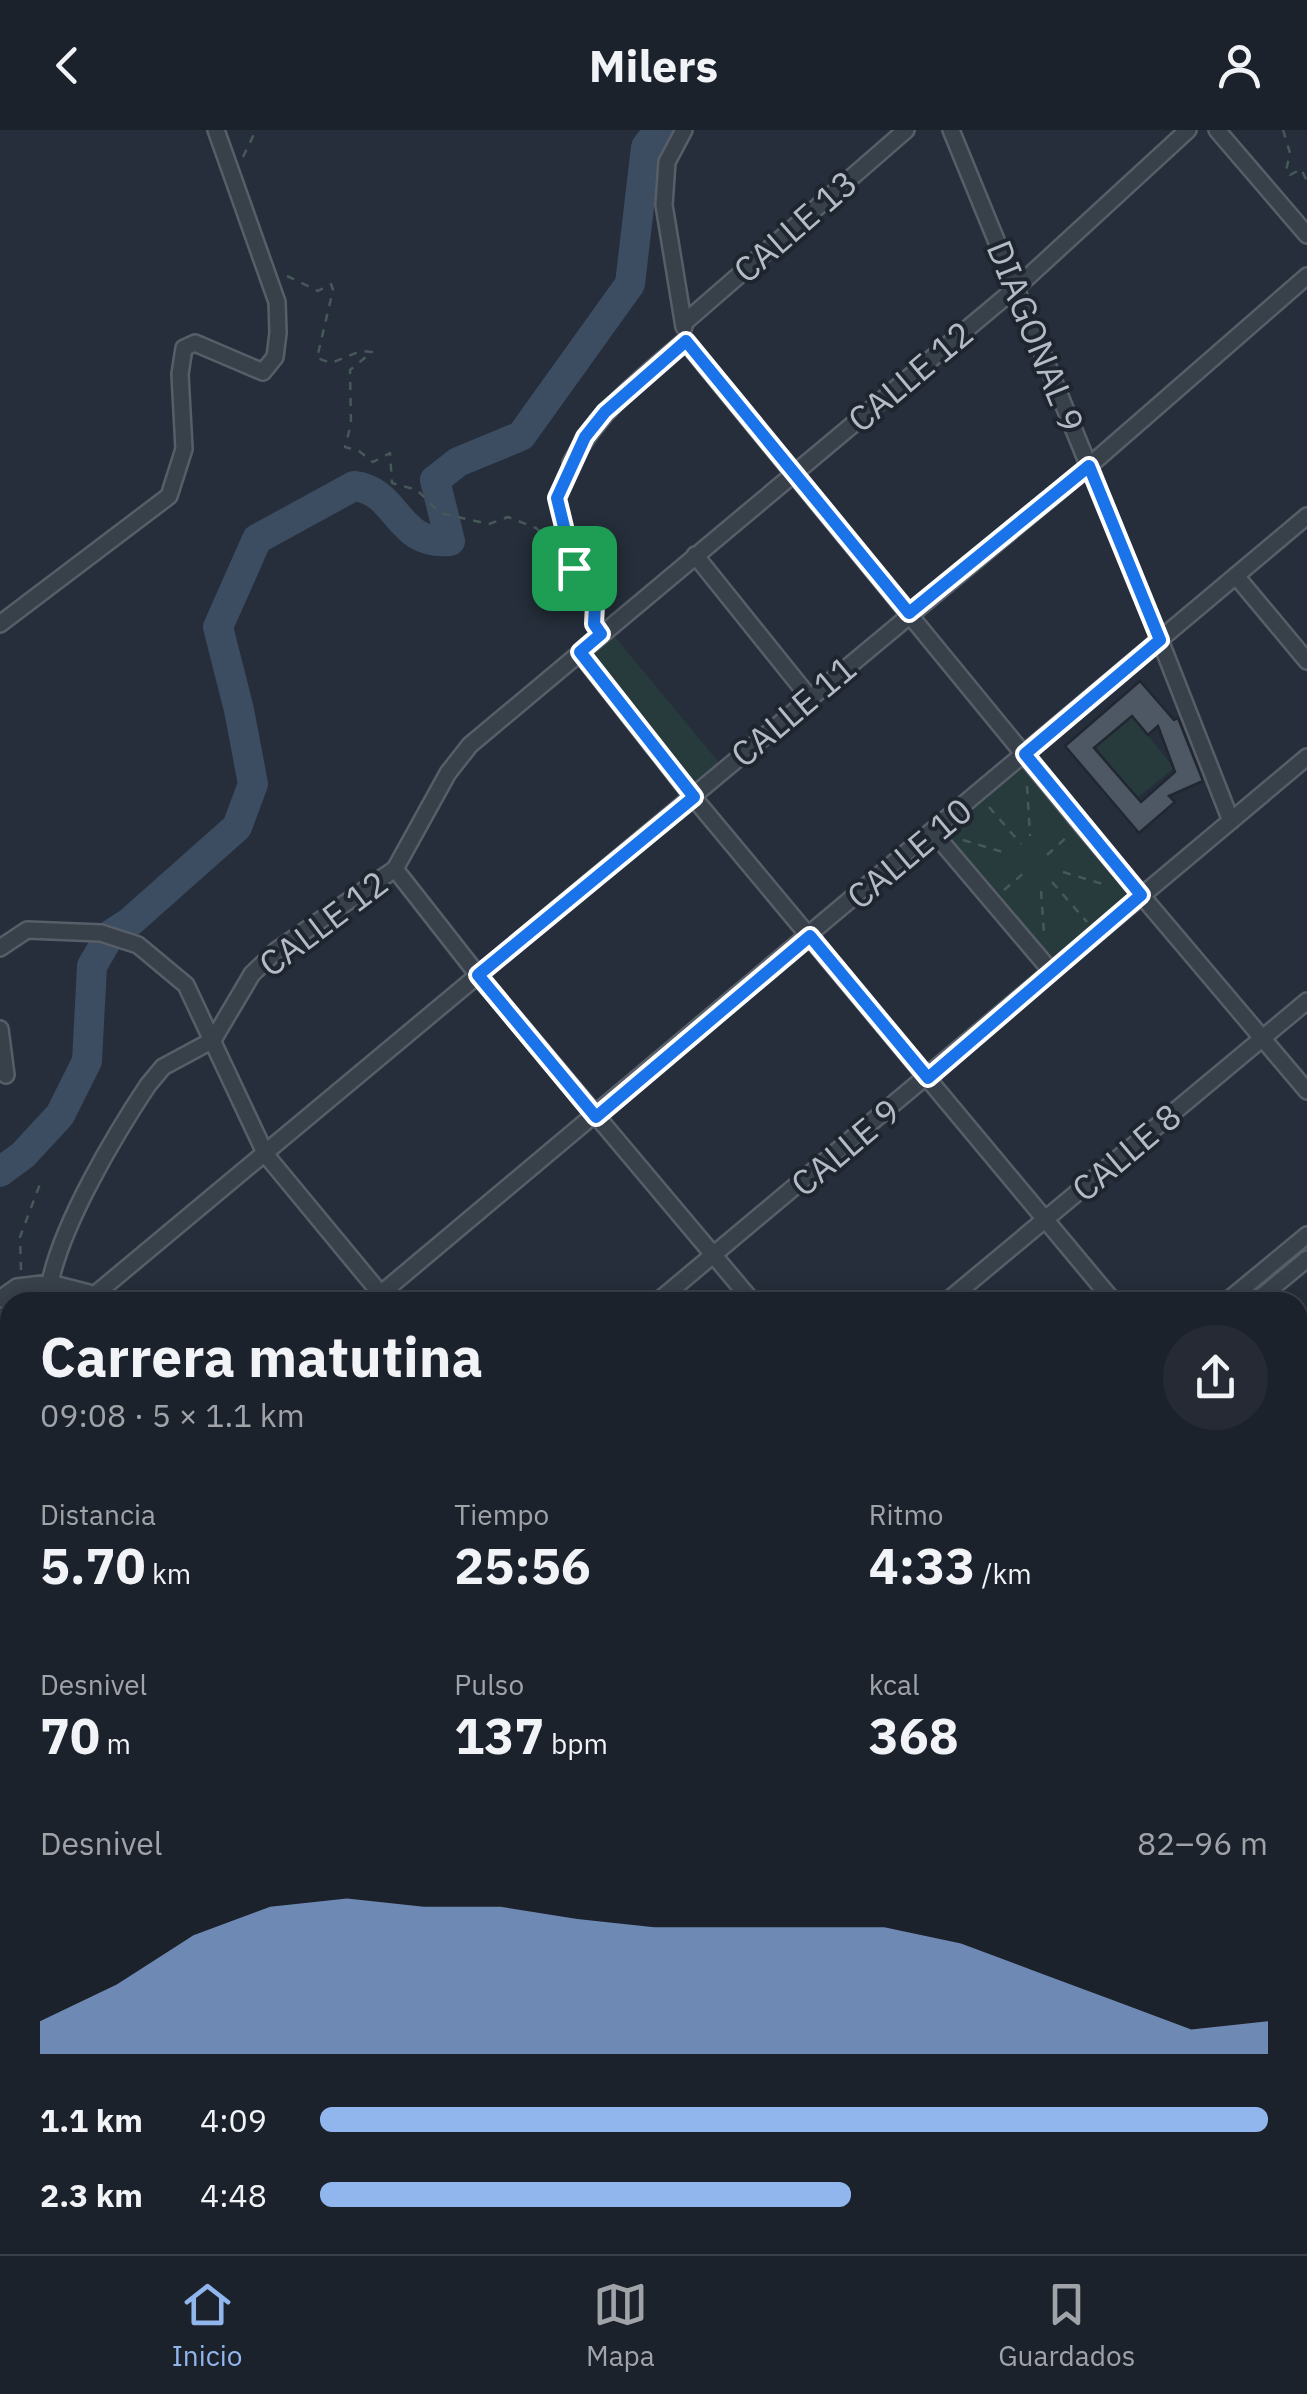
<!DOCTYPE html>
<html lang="es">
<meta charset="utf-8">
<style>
:root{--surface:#1c222c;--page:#252a34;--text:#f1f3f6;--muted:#a0a4a9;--line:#3a3f48;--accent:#91b6ee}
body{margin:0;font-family:"IBM Plex Sans",sans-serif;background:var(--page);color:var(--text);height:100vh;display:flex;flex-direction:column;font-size:38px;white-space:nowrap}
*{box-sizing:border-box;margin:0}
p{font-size:32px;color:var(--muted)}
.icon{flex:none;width:55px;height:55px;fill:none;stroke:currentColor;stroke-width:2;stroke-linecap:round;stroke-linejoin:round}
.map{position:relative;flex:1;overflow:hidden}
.panel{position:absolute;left:0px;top:1162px;width:1308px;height:962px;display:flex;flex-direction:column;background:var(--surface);border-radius:30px 30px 0 0;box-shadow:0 5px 25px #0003,0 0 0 2px var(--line)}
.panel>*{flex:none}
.pin{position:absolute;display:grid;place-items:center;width:85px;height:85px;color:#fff;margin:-42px;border-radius:20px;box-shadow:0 5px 15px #0006}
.round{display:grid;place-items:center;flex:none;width:105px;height:105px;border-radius:52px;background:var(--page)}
.headline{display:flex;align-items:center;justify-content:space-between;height:170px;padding:0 40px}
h1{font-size:55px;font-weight:700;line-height:75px}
.metrics{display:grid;grid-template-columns:repeat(3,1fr);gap:15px;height:170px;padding:10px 40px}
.metrics div{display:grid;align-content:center}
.metrics b{font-size:50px;font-weight:700}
.metrics small{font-size:28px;font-weight:400}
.metrics p{font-size:28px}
.chart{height:280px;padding:20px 40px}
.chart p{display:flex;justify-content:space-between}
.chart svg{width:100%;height:180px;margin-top:10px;fill:var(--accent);opacity:.7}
ul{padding:0 40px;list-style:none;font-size:32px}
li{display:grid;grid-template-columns:160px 120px 1fr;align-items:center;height:75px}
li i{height:25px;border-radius:12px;background:var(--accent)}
header{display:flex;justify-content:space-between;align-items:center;height:130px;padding:0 40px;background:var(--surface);font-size:45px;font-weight:700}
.tabs{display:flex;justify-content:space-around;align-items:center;height:140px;border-top:2px solid var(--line);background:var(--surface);font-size:28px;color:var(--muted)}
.tabs a{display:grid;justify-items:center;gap:5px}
.tabs .current{color:var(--accent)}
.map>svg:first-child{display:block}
</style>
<header><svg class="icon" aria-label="back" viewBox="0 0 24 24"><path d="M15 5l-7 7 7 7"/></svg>Milers<svg class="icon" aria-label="person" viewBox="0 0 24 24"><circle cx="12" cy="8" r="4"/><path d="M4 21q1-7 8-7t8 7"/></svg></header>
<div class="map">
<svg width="1307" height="2124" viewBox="0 0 1307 2124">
<rect width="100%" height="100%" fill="#252e3a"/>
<!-- green -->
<g fill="#283b3c">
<path d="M610,501l111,134 -26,22 -109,-134z"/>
<path d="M1132,586l42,52 -37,30 -41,-51z"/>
<path d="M1022,632l109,133 -81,69 -111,-132z"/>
</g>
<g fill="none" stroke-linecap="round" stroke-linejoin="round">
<!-- river -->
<g stroke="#3c4c61" stroke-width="30">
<path d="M0,1042l23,-17 37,-40 27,-54 5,-95 18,-31 20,-13 107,-95 16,-43 -14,-74 -21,-83 39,-88 97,-53c45,5 42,60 96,55l-15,-61 23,-18 63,-26 109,-152 16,-137 13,-17"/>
<path d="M0,1231l10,-6"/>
<path d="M164,2124l1,-9"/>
</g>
</g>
<!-- building -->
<path fill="#4e5865" stroke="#202731" stroke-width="2.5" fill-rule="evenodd" d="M1140,551l34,39 4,-2 25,63 -34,15 6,6 -36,31 -74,-87zM1132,586l16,19 10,-9 17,46 -34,30 -47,-54z"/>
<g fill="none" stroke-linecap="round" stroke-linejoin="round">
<!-- lane casing -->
<g stroke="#575e68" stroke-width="12">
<path id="lane" d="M1298,1964l9,11"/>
</g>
<!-- street casing -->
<g stroke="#575e68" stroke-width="20">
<g id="street">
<path d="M684,0l-17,32 -3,43 20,122"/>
<path d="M951,0l209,510 71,181"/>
<path d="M1217,0l90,105"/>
<path d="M684,193l222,-193"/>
<path d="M685,211l396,483 226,267"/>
<path d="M571,333c28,-52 70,-85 114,-122"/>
<path d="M695,425l114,142"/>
<path d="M1236,446l71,85"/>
<path d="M0,494l169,-128 15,-47 -4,-75 4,-26 11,-5 68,29 12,-15 3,-24 -1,-31 -61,-172"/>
<path d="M580,523l113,144 421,505"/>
<path d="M933,702l118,139"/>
<path d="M395,739l83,106 275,327"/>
<path d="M0,818l27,-18 74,3 37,12 48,40 80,170 119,144"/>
<path d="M0,899l6,46"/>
<path d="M50,1153l39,10 10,9"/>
<path d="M92,1167l997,-831 218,-190"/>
<path d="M0,1169l17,-12 33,-4c12,-59 64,-147 98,-198l15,-18 50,-27 39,-66 25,-24 118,-81 53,-96 22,-28 546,-457 172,-158"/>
<path d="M371,1172l936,-786"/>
<path d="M657,1172l650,-545"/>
<path d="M946,1172l361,-301"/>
<path d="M1226,1172l81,-67"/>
<path d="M1255,1172l52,-43"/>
<path d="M1298,1391l9,12"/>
<path d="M1298,1497l9,-7"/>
<path d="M1298,1831l9,11"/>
<path d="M455,2115l8,9"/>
<path d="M810,2115l8,9"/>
<path d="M1172,2115l7,9"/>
<path d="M225,2124l3,-9"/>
<path d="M533,2124l11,-9"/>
</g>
</g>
<!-- primary casing -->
<g stroke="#424953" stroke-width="30">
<g id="primary">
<path d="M1298,1865l9,-8"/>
<path d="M977,2124l11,-9"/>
</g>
</g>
<!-- path -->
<g stroke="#47585a" stroke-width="2.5" stroke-dasharray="8 8" stroke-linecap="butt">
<path d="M1283,0l7,23 -4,18 4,4 11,-6 6,12"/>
<path d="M243,27l13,-27"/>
<path d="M287,146l31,15 13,-7 2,6 -16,68 14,5 30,-12 11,1 -22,18 1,54 -6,23 14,4 14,11 17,-9 2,30 25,7 23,23 49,11 19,-7 28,11 55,57 3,35"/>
<path d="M565,348l-8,20 17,68"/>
<path d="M1027,656l3,50"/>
<path d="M989,677l32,37"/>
<path d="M963,710l46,14"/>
<path d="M1047,725l22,-20"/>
<path d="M1063,742l46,14"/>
<path d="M1052,752l35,40"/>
<path d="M1004,760l21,-18"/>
<path d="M1041,761l3,43"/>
<path d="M21,1140l-1,-33 20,-53"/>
<path d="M0,1935l10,-15"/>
<path d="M260,2115l8,9"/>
</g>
<!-- lane -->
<use href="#lane" stroke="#38404a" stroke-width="8"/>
<!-- street -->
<use href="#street" stroke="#38404a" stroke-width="15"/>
<!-- primary -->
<use href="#primary" stroke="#575f6a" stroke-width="25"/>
</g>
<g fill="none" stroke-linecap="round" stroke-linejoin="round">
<!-- route casing -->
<g stroke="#fff" stroke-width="20">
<path id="route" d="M686,211l223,272 180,-147 71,174 -135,114 116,141 -213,183 -118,-142 -214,181 -118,-142 216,-178 -114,-145 21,-18 -7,-10 1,-19 -4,-20 -17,-17 -17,-70 28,-61 20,-25z"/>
</g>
<!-- route -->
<use href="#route" stroke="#1a73e8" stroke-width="12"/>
</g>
<g text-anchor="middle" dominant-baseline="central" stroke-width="8" stroke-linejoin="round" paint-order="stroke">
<!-- street labels -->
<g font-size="35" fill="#b4bbc6" stroke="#1e252f">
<text transform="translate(795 96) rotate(-41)">CALLE 13</text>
<text transform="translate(1036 206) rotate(68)">DIAGONAL 9</text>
<text transform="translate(910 246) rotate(-40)">CALLE 12</text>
<text transform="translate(793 581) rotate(-40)">CALLE 11</text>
<text transform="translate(909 723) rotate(-40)">CALLE 10</text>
<text transform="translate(323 793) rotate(-37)">CALLE 12</text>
<text transform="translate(845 1017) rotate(-40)">CALLE 9</text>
<text transform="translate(1126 1022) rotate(-40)">CALLE 8</text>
</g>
</g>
</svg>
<div class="pin" style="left:574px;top:438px;background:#1e9e55"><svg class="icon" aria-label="arrive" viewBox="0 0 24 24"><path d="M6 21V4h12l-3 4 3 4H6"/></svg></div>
<section class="panel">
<div class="headline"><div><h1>Carrera matutina</h1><p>09:08 · 5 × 1.1 km</p></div><a class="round"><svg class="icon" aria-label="share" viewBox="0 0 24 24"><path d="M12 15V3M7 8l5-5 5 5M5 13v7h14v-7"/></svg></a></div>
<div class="metrics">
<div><p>Distancia</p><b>5.70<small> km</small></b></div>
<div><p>Tiempo</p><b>25:56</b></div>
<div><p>Ritmo</p><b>4:33<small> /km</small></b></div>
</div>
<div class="metrics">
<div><p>Desnivel</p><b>70<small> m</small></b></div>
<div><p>Pulso</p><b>137<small> bpm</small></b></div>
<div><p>kcal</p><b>368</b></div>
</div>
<div class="chart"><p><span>Desnivel</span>82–96 m</p>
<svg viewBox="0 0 160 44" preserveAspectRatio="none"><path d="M0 44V36L10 27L20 15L30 8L40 6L50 8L60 8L70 11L80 13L90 13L100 13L110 13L120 17L130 24L140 31L150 38L160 36V44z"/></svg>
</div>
<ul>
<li><b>1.1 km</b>4:09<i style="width:100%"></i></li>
<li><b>2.3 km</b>4:48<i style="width:56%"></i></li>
</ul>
</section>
</div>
<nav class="tabs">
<a class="current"><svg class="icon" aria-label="home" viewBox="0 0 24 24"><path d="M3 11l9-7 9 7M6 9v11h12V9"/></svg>Inicio</a>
<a><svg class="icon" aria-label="map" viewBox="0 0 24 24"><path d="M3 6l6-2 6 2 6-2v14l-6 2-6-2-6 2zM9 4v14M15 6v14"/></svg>Mapa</a>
<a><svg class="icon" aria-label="saved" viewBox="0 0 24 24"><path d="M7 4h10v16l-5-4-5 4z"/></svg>Guardados</a>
</nav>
